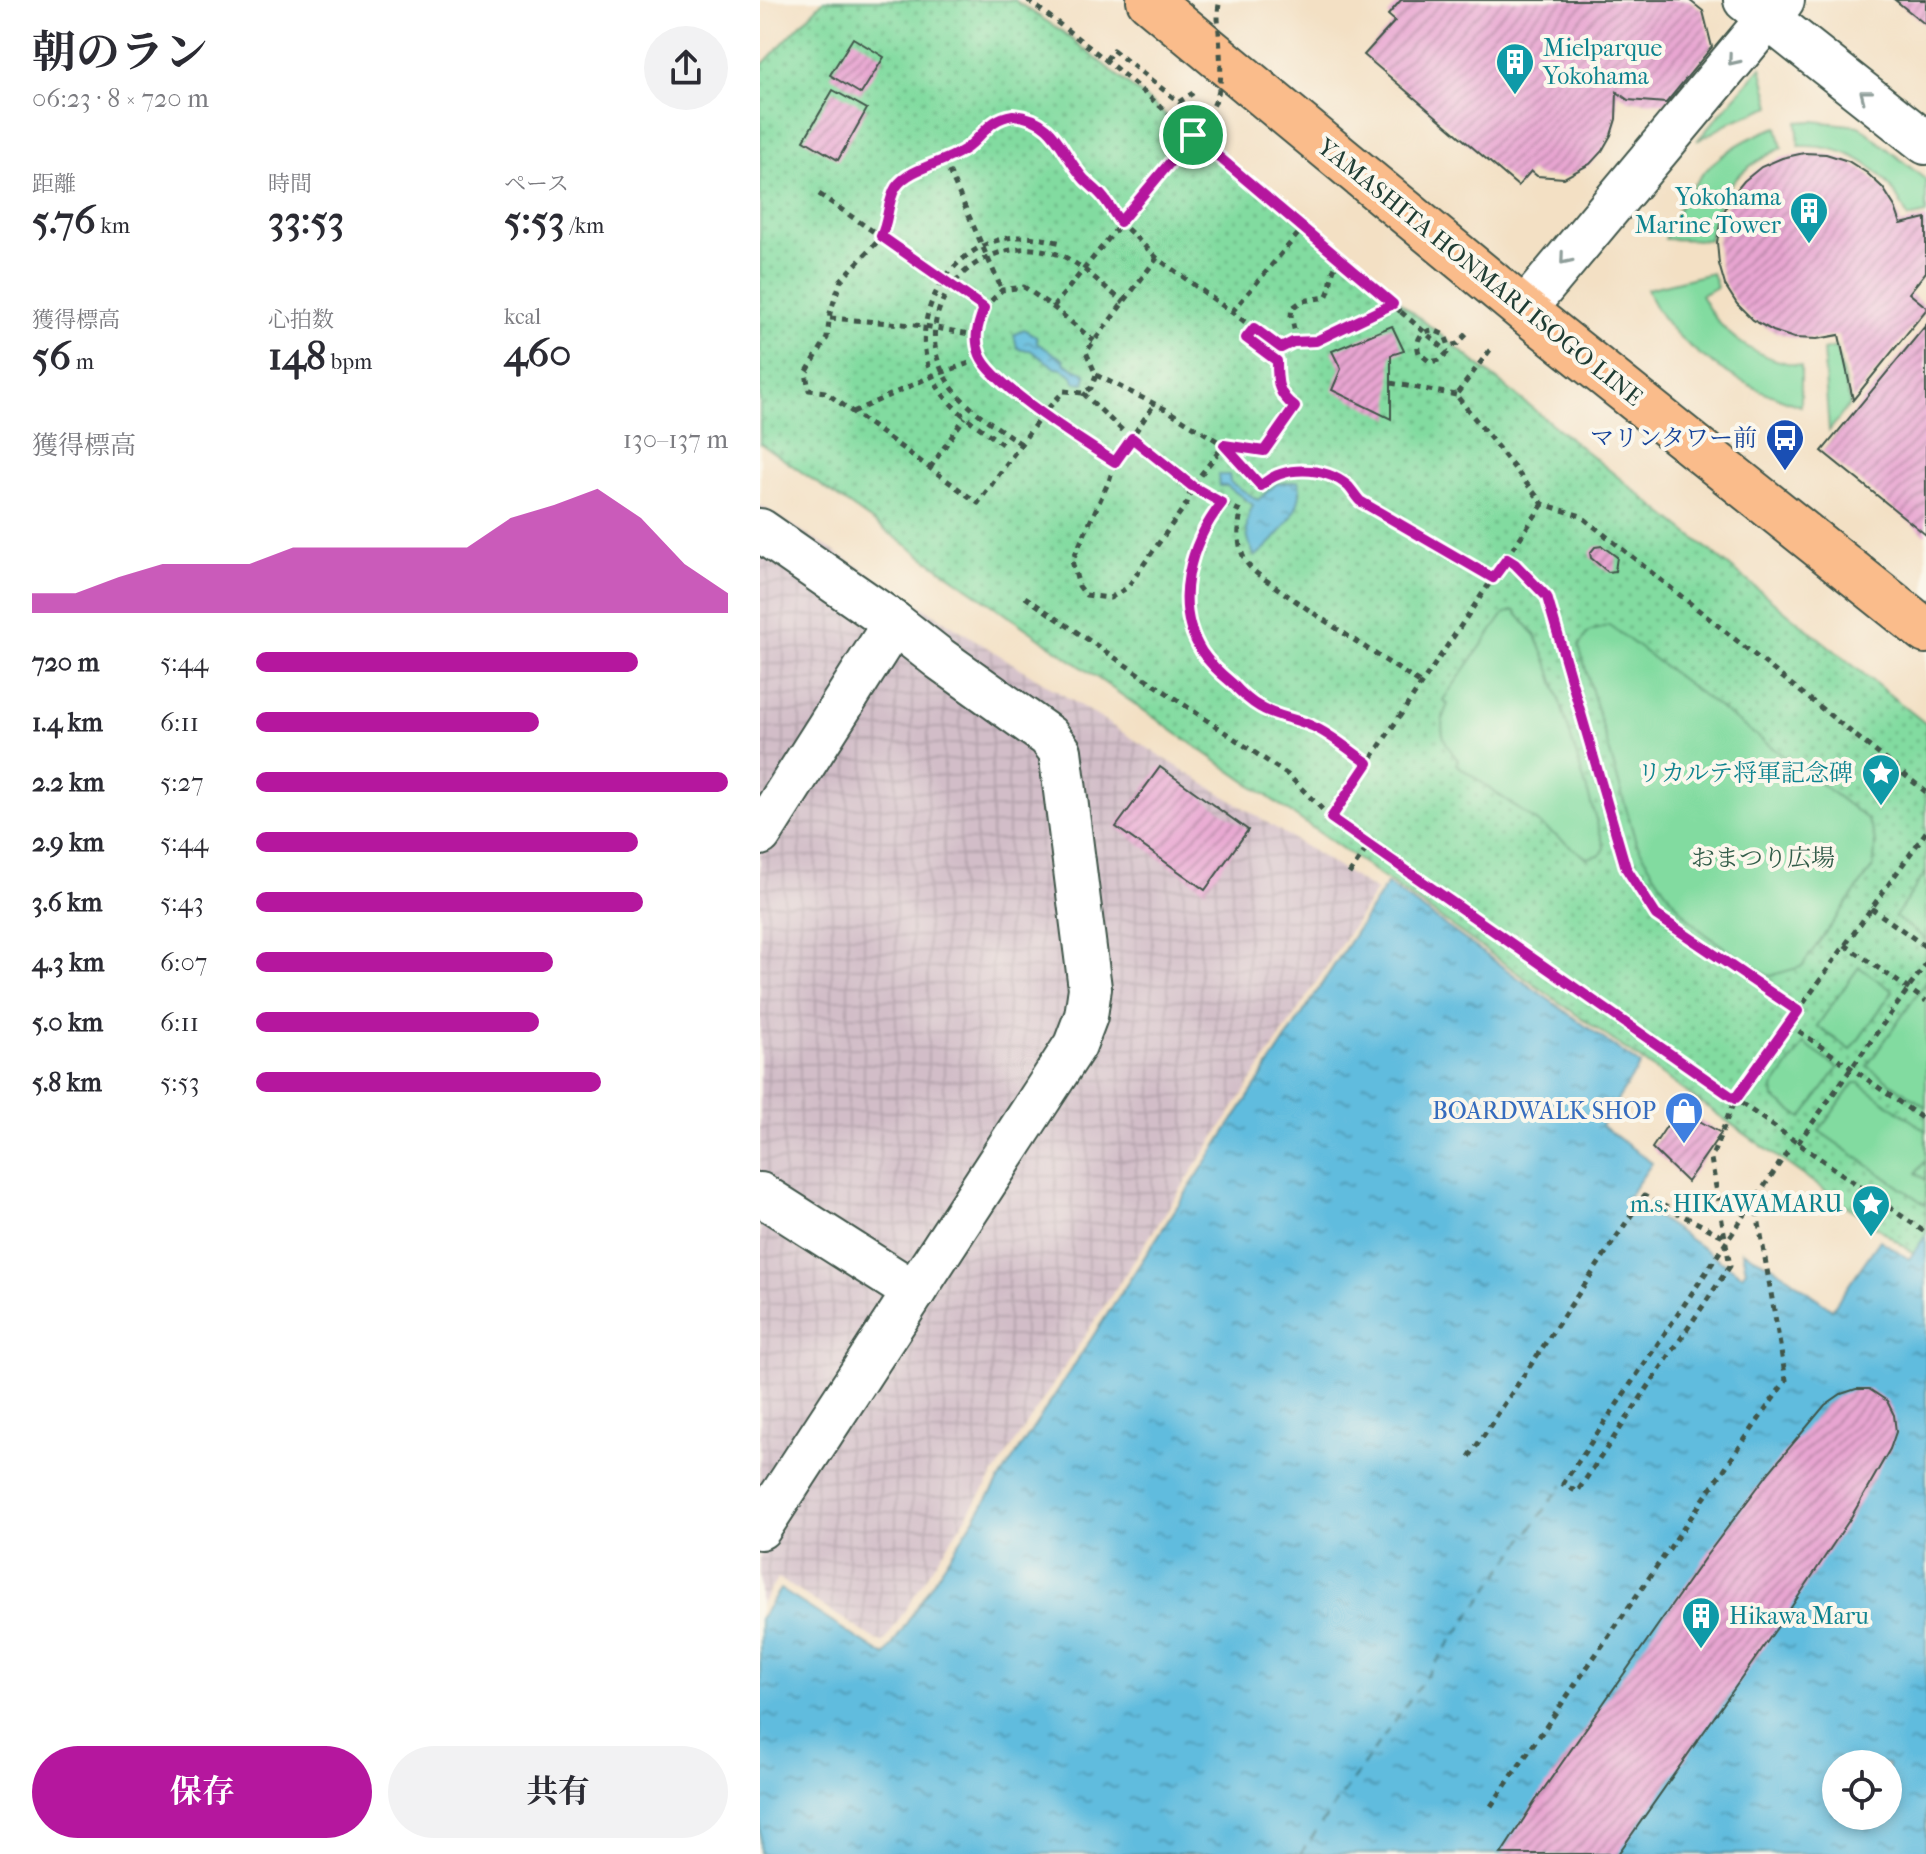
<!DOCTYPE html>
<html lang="ja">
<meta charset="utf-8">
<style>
:root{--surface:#fff;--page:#f2f2f3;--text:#2b2b33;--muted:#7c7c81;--accent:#b5179e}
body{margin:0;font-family:"IM FELL French Canon","Noto Serif JP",serif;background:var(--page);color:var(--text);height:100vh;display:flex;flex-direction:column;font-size:30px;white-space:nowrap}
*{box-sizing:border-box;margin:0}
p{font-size:26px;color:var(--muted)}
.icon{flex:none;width:44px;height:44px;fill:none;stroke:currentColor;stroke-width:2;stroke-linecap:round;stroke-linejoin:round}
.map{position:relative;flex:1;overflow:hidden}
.panel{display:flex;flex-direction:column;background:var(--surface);width:760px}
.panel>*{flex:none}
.controls{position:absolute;left:1062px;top:1750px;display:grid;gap:16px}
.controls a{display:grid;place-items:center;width:80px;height:80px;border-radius:50%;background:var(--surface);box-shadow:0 4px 12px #0003;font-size:40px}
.pin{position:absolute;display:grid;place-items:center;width:68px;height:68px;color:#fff;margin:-34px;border:4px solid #fff;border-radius:50%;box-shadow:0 2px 8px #0007}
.round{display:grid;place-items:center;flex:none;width:84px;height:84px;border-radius:42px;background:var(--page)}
.head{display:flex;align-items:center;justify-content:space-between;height:136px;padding:0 32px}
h1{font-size:44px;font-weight:700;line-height:60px}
.figures{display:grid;grid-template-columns:repeat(3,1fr);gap:12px;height:136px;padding:8px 32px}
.figures div{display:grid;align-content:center}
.figures b{font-size:40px;font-weight:700}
.figures small{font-size:22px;font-weight:400}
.figures p{font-size:22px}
.chart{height:224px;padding:16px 32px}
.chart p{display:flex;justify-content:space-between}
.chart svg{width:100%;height:144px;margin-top:8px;fill:var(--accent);opacity:.7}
.primary-button{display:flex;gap:16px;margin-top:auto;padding:16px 32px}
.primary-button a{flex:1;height:92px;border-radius:48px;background:var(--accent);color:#fff;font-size:32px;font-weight:700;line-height:92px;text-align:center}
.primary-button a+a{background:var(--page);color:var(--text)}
ul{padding:0 32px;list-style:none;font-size:26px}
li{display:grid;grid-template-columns:128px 96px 1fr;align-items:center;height:60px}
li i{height:20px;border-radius:10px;background:var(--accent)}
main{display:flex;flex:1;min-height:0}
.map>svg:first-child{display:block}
</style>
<main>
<section class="panel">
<div class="head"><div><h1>朝のラン</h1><p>06:23 · 8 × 720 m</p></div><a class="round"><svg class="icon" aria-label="share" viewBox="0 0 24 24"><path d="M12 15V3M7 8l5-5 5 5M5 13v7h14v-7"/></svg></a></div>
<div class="figures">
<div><p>距離</p><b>5.76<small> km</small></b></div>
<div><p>時間</p><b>33:53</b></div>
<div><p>ペース</p><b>5:53<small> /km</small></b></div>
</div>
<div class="figures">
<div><p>獲得標高</p><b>56<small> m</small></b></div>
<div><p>心拍数</p><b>148<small> bpm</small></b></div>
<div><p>kcal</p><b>460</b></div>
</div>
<div class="chart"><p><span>獲得標高</span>130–137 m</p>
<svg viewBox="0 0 160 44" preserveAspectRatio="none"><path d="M0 44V38L10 38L20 33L30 29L40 29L50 29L60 24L70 24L80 24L90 24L100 24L110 15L120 11L130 6L140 15L150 29L160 38V44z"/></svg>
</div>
<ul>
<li><b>720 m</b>5:44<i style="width:81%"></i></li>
<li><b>1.4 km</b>6:11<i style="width:60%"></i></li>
<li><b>2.2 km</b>5:27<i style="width:100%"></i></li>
<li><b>2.9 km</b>5:44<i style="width:81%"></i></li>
<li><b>3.6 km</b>5:43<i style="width:82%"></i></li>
<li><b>4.3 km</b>6:07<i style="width:63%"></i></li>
<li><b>5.0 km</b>6:11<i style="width:60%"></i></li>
<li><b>5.8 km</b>5:53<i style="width:73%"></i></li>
</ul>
<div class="primary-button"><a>保存</a><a>共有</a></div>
</section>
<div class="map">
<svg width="1166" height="1854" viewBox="0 0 1166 1854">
<defs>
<pattern id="industrial-grid" width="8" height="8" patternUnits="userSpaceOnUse" patternTransform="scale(2)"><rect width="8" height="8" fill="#d2bdc8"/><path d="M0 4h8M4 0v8" fill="none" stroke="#b4a3ac"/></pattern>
<pattern id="park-dots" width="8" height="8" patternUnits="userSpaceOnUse" patternTransform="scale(2)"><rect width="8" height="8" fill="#82dba0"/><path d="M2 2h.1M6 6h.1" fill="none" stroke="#6ab383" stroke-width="1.8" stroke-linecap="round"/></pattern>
<pattern id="water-ripples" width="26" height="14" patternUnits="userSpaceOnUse" patternTransform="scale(2)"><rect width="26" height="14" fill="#60bcde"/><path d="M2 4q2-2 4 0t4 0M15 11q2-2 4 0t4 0" fill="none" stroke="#4f9ab5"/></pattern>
<pattern id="building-hatch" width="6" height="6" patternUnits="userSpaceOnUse" patternTransform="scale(2)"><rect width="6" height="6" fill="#e8a5d1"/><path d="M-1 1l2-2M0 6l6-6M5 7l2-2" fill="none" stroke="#b8a"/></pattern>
</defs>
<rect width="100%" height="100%" fill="#fbf7ec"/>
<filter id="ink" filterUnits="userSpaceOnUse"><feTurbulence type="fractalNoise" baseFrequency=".0125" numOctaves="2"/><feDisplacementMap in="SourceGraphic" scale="16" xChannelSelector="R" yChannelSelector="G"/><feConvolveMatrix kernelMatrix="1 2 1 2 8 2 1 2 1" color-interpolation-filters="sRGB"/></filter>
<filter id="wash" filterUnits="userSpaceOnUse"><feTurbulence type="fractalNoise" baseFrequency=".006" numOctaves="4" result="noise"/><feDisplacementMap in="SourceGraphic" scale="32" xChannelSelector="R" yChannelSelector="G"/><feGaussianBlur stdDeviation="1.8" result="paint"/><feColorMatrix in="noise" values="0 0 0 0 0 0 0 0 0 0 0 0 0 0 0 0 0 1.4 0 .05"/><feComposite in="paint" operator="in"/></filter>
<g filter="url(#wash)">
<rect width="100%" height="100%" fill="#f3e0c4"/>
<!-- industrial -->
<path fill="url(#industrial-grid)" d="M0,505l616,386 -493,753 -105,-66 -18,27z"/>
<!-- park -->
<path fill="url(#park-dots)" stroke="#508c6a" stroke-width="2" d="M64,0h190l49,32 863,692v538l-576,-408 -590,-411v-376z"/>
<!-- garden -->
<g fill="#82dba0" stroke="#508c6a" stroke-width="2">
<path d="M1001,67l10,39 -38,15 -36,20z"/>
<path d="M1053,121l46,5 67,54v34l-18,4c-20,-48 -57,-73 -109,-72l-2,-24z"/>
<path d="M1017,127l5,21c-47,22 -63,41 -73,92l-44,-1c22,-57 53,-92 112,-112z"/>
<path d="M952,273l5,14 -16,8c21,42 54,63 100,71v40c-54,-17 -134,-60 -154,-117z"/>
<path d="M1076,347l14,57 -21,27 -6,-81z"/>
<path d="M754,610l22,26 14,33 54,177 -1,6 -4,3 -12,3 -131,-94 2,-4c-16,-19 -21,-32 -10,-56l-5,-4 61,-86z"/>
<path d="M849,625l257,193c11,17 10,30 7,49l-72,100 -32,9c-24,-16 -52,-31 -73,-50 -26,-26 -45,-55 -61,-87l-56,-193 9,-14z"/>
<path d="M1166,872v67l-31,-22z"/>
<path d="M1099,967l34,24 -42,59 -34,-24z"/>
<path d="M1166,982v125l-59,-41z"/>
<path d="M1044,1044l34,24 -36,50 -28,-20 -1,-10z"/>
<path d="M1094,1083h5l67,48v29l-10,13 10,7v25l-107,-74z"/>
</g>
<!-- water -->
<g fill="url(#water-ripples)" stroke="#407c89" stroke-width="2" fill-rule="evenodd">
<path d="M264,329l12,7 1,7 27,17 1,4 18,8 3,4 -2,7 -9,-1 -2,-6 -11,-7 -6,-1 -26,-18h-8l-5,-3 -3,-12z"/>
<path d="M458,475h11l1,7 28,18 18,-16 22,-3c11,24 -24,61 -43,76 -9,-19 -12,-33 -2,-52l-26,-19h-8z"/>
<path d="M627,884l253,181 -39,60 51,38 -24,34 114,78 4,-5 -4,-19 32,16 58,42 48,-69 29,19 17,-24v619h-1166v-235l20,-30 105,67zM1076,1764h52v52h-52z"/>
</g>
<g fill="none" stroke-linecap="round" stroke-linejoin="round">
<!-- ferry -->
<path stroke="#2f5d5e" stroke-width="2" stroke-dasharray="10 8" stroke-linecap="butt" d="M540,1854l263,-370"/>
</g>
<g id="blocks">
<!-- building -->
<g fill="url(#building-hatch)">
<path d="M641,0h288l14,11 9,36 -46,56 -38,-3 -11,-8 -1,27 -5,16 -9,16 -12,13 -26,14 -27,-2 -6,-5 -13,15 -154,-131 31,-34 -7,-6z"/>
<path d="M1135,0h31v25z"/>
<path d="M93,38l31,19 -23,37 -31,-19z"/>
<path d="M73,90l34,19 -29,51 -34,-20z"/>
<path d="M1044,153l22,1 22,7 19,12 16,15 12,19 6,17 25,-6v54l-17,21 17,14v3l-73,90 -14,-65 -22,4 -23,-1 -21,-7 -20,-11 -16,-16 -12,-19 -6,-21 -2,-22 4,-23 9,-21 14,-17 17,-14 21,-9z"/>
<path d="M1166,325v210l-104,-84z"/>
<path d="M632,326l12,25 -13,4v64l-59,-29 9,-21 -9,-18z"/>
<path d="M842,546l15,11 -2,14 -7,1 -17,-14 -1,-5 5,-6z"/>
<path d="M400,767l88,63 -43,60 -89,-63z"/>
<path d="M918,1109l43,24 -34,49 -35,-34z"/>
<path d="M1096,1389h13l18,12 7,14 2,17 -6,17 -40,70 -62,93 -170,242h-117l35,-54 170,-244 64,-85 55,-66 16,-11z"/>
</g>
</g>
</g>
<g filter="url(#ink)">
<use href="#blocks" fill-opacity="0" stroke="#3f554a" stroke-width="2"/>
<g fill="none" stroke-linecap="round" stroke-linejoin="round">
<!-- minor casing -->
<g stroke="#3f554a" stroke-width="46">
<g id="minor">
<path d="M985,0l181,143"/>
<path d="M764,310l259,-310"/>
<path d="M0,530l134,93 46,36 108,77 12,15 30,237 -4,28 -11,29 -315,483"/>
<path d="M0,834l134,-211"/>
<path d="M0,1194l154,98"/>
</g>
</g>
<!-- major casing -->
<g stroke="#3f554a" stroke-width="48">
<path id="major" d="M389,0l375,310 402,321"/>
</g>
<!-- path -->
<g stroke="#3f554a" stroke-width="5" stroke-dasharray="6 6" stroke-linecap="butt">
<path d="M268,0l78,60 295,252"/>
<path d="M346,60l7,-10 66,52 14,-9"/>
<path d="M184,160l58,130"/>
<path d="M59,194l165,114"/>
<path d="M397,258l-37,-36 -19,-27 -18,-17 -16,-27 -20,-24 -21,-11 -22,1 -19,11 -16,19 -62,30 -11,10 -10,39 -7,14 -38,40 -11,33 -3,25 -21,35 3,17 16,2 153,111 64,-88 22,-24 19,2 8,-5 5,-13 -10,-23 71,-94 124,90 12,-6 23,-1 77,-37"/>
<path d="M293,307l140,-172"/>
<path d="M472,312l71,-84"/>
<path d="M70,318l95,8 50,9"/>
<path d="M334,341l-41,-34 -29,-20 -22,3 -18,18 -9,27 6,24 61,56 73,47 -6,19 -37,80 7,25 7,9 24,3 17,-10 60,-85 5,-17 32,-41 40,6 31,-44c-18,-13 -18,-25 -18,-46l-31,-23 8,-10"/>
<path d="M537,341l-6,-25 1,-8 10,-7 24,-4c8,-13 2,-24 14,-38"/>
<path d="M730,350l-34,45 87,109 38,12 345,276"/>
<path d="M688,352l-8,8 -10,2 -11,-9c-4,-12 1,-22 14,-23l12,5 4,11 8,-2 12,-12"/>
<path d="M336,375l69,34 59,36 37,41c21,-21 63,-20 87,0 4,4 8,10 12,15l133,77"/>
<path d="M631,383l65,12"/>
<path d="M323,393c46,45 98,93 158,118 -3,16 -4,34 4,49 7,13 21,19 32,28 47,33 96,64 144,96"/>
<path d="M93,412l79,-36 49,-17"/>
<path d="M242,444c-26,-20 -56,-36 -70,-68 -25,-56 14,-127 75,-138 19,-3 37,1 55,5"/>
<path d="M261,444c-27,-20 -61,-38 -77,-69 -36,-71 36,-145 110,-122 25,7 49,34 70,49"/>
<path d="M355,462l40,-59"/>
<path d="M170,468l35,-51"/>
<path d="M462,503c-32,40 -50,102 -20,149 8,12 19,22 30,31 8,8 17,18 27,24 17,10 35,11 52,18 20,9 39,26 57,38"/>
<path d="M783,504l-212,314 404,281 -24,60 19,107 -153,226 -14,-8 225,-333"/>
<path d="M747,559l8,5 32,33 79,271 30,47 142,96"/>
<path d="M265,597l263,178 43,43"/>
<path d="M1166,832l-191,267 191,134"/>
<path d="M589,874l20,-29"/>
<path d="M1111,908l55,39"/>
<path d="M1085,945l81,56"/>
<path d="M1029,1024l137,97"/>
<path d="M1038,1143l128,-179"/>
<path d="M709,1457l175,-261 83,42"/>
<path d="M731,1806l295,-426 -31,-180"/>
</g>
<!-- minor -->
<use href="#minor" stroke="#fff" stroke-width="42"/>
<!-- major -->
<use href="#major" stroke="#fabc8b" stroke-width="44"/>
<!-- path-bridge -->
<g stroke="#3f554a" stroke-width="5" stroke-dasharray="6 6" stroke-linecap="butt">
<path d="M433,135c34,-40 28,-54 26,-103 -1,-11 -2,-21 1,-32"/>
<path d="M641,312l47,40"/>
</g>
</g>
<!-- one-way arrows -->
<defs><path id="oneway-chevron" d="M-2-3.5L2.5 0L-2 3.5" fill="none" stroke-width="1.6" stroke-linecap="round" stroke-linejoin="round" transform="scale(2)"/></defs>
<g stroke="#8f9e9a">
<use href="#oneway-chevron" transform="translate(973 60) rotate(130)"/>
<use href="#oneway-chevron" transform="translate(1105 95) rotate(-142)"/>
<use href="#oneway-chevron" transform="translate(805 259) rotate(130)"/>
</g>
</g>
<g fill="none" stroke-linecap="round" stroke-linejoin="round" filter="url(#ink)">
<!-- route casing -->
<g stroke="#fff" stroke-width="16">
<path id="route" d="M253,115c44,4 47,37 71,64 6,6 13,11 18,17 7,8 12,18 18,26l73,-87 200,169 -77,37 -23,1 -12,6 -27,-20 -8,10 31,23c0,21 0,33 18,46l-31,44 -40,-6 37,41c21,-21 64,-20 87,0 4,4 8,11 12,15l133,77 14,-19 8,5 32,33 79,271 30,47 142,96 -63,88 -404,-281 37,-55c-18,-12 -37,-29 -56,-37 -17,-8 -36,-9 -52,-19 -11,-6 -20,-15 -28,-24 -11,-9 -22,-19 -30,-31 -30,-47 -12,-109 20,-149l-30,-17 -60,-48 -17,24c-29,-18 -124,-78 -135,-107 -7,-18 -2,-30 4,-47l-103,-72c8,-15 6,-35 15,-49 13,-20 54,-25 72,-40 17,-14 21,-28 45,-32z"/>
</g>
<!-- route -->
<use href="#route" stroke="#b5179e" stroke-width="10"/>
</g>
<!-- icons -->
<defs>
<g id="building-pin" transform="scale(2)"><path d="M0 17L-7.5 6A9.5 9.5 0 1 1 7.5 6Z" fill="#0f9aa8" stroke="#fbf7ec"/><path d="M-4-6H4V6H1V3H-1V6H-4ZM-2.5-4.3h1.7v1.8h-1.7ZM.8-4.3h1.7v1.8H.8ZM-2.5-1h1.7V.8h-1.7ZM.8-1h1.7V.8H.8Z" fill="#fff"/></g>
<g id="bus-pin" transform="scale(2)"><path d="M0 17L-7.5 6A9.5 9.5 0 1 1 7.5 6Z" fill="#1a4fb4" stroke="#fbf7ec"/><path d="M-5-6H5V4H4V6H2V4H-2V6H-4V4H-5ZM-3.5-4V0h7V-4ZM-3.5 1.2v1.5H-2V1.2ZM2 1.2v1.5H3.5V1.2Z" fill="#fff"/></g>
<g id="sight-pin" transform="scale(2)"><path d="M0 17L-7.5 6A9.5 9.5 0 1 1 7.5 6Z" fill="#0f9aa8" stroke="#fbf7ec"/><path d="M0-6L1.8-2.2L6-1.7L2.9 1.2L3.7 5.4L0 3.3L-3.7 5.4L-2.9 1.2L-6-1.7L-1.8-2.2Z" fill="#fff"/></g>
<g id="shop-pin" transform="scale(2)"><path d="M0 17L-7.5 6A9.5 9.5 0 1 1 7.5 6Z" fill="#3f7fe0" stroke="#fbf7ec"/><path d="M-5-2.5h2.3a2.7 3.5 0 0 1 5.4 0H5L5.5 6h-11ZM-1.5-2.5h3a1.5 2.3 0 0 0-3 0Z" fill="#fff"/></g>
</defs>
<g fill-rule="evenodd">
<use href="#building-pin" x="755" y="62"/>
<use href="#building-pin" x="1049" y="211"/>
<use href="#bus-pin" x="1025" y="438"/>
<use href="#sight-pin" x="1121" y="773"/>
<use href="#shop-pin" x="924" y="1111"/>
<use href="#sight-pin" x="1111" y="1204"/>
<use href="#building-pin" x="941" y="1616"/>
</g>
<g text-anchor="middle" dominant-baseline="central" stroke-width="8" stroke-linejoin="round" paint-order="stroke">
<!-- culture labels -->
<g font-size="24" fill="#0d838f" stroke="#fbf7ec" text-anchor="end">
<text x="783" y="48" text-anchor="start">Mielparque<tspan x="783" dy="28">Yokohama</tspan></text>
<text x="1021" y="197">Yokohama<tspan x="1021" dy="28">Marine Tower</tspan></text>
<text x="1093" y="773">リカルテ将軍記念碑</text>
<text x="1083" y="1204">m.s. HIKAWAMARU</text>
<text x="969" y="1616" text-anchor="start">Hikawa Maru</text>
</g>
<!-- street labels -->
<g font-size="24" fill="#1f3d34" stroke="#fbf7ec">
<text transform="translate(720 272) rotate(39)">YAMASHITA HONMARI ISOGO LINE</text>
</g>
<!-- transit labels -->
<g font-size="24" fill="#164399" stroke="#fbf7ec" text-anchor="end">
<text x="997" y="438">マリンタワー前</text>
</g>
<!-- park labels -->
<g font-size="24" fill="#335d4a" stroke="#fbf7ec">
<text x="1003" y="858">おまつり広場</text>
</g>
<!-- shop labels -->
<g font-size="24" fill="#366cbe" stroke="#fbf7ec" text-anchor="end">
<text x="896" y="1111">BOARDWALK SHOP</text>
</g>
</g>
</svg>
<div class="controls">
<a><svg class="icon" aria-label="locate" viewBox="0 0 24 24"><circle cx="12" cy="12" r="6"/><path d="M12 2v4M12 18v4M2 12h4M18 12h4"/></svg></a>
</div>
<div class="pin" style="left:433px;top:135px;background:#1e9e55"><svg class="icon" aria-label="arrive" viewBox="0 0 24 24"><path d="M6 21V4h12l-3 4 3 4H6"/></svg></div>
</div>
</main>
